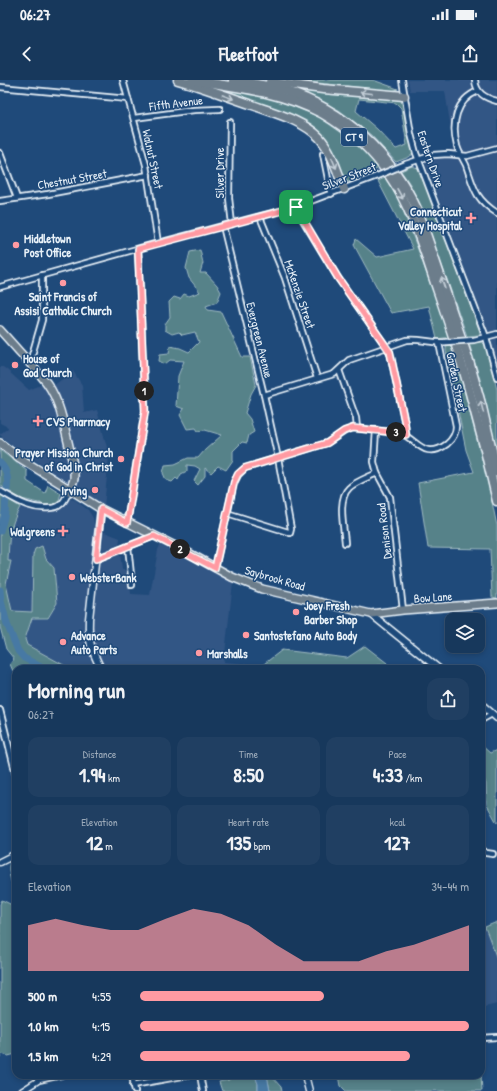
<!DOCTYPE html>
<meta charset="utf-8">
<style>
:root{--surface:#17385c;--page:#203f62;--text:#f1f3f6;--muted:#9eacbb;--line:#365272;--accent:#ff9aa2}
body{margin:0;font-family:"Patrick Hand",sans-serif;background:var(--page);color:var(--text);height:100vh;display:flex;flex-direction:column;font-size:15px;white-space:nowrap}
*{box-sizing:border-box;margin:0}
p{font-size:13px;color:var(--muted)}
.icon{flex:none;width:22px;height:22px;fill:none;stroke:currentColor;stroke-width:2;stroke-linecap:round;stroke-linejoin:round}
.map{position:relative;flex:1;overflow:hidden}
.details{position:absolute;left:12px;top:585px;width:473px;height:414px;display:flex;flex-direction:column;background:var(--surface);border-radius:12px;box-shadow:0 2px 6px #0003,0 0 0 1px var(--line)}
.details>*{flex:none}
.tools{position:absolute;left:445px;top:533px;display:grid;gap:8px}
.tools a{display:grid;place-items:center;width:40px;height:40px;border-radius:8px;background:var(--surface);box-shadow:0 2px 6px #0003,0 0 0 1px var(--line);font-size:20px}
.pin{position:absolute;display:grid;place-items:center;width:34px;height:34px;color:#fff;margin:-17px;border-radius:8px;box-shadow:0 2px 6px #0006}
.km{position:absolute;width:20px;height:20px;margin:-10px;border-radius:50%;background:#222;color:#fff;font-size:11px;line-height:20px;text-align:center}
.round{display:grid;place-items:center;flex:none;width:42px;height:42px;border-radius:12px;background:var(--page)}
.headline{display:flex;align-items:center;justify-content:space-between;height:68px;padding:0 16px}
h1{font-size:22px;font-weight:700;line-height:30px}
.metrics{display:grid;grid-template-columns:repeat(3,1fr);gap:6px;height:68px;padding:4px 16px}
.metrics div{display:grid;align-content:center;border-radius:10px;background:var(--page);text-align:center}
.metrics b{font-size:20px;font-weight:700}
.metrics small{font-size:11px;font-weight:400}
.metrics p{font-size:11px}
.chart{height:112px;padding:8px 16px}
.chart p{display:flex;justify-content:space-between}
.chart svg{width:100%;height:72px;margin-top:4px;fill:var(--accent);opacity:.7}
ul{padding:0 16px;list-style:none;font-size:13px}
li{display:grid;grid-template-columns:64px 48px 1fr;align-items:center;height:30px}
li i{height:10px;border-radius:5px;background:var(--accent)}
.status{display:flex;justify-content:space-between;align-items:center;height:28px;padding:0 20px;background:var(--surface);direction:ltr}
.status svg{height:11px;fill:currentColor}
header{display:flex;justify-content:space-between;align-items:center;height:52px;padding:0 16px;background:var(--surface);font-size:18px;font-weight:700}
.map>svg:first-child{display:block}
</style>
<div class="status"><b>06:27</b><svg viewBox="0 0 49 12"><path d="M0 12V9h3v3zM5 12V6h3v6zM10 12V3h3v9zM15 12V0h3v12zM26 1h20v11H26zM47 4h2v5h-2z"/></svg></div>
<header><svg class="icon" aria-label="back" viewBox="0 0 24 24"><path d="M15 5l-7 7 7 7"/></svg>Fleetfoot<svg class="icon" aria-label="share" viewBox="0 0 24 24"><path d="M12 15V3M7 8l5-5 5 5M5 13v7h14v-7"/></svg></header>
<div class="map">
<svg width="497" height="1011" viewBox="0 0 497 1011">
<rect width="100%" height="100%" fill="#1f4a7a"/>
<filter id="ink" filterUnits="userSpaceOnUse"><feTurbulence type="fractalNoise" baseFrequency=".025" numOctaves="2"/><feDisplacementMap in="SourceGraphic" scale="8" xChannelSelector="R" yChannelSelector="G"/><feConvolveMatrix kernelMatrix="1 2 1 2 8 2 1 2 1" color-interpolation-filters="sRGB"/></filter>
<g filter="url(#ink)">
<!-- built -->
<g fill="#335685">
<path d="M408,0h89v284l-5,-22 -70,-188 32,-5 -9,-58h-35z"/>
<path d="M0,287h3l4,3 22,20 21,-9 3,5 20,-15 9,14 2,28 13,-3 12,45 -5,52 -97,-66 -7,-6v-1l8,-6v-1l-8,-4z"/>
<path d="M71,419l4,1 13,10 5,8 2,8 -10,108 3,16 10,19h-35l-42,-26 11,-25 16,1 9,-16 -7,-40 -4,-4 -4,-12 -9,8 -1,57h-20l-6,-28 5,-22h-3l1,-23 2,-15 9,-17 19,3 20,-2z"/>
<path d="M102,451l18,7 -2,14h2l2,18h6l3,24 19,1 8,-45 3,-7 15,6 57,33 -9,80 13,1 23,4 2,2h-158l-9,-17 -3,-22z"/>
<path d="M481,836l16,43v45l-16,4z"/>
</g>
<!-- green -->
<g fill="#568289" stroke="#9fbac0" fill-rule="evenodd">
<path d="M291,0h82l25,9 -6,2z"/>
<path d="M282,5l117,13 3,5 11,51 -4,3 -13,5 -25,-27 -32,-25zM359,19l37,4 5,5 6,37 -11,4 -19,-20 -21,-18z"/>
<path d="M228,10l35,6 12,3 44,18 40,28 20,23 -20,11 -11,3 -3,-2 -33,-52 -84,-36 -2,-1z"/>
<path d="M412,86l6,2 3,5 59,159 -1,3 -12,1 -41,-116 -16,-36 -9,-13z"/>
<path d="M385,98l14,22 18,47 33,90 -13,2 -8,-33 -38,7 -37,-68 2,-6 21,18 36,-8 -35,-68z"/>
<path d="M200,170l3,13 -3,10h6l11,12 4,7 -4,10 -11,4 2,4 13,2 21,45h8l6,28 -5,9 -6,19 5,6 4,13 -5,3 -2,8 -5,-1 -9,9v9l-7,10 -8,-4 -7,7 -6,-5v8l-7,9 -4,-4 6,-12 -5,-3 -8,-1v6l-6,3 -3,6 -2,-2 -4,4 -6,-2 -3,-7 2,-8 10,-1 13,-6h10l7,-8 17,-15 -17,-5 -7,1 -2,-3 -9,1 -7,-14 4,-6 -8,-3 2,-30 6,-15 -14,-1 -5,4 -6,-3 1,-7 9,-1 1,-7 10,2 9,4 10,-10 -4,-10 -13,3 -3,-3 -7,2 -7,-4v-6l5,-7 -1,-15 5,-5 6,2 4,-5 5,2 11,-4 -11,-14 -3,-10 4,-16z"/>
<path d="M481,262l5,3 3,9 8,36v61l-17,-72 -11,-36z"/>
<path d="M451,265l2,3 34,130 10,48v72l-5,-1 -2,-48 -62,-1 -10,-65 56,-11 -8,-22 -20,-99v-5z"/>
<path d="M0,370l27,21v10l18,12 3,-8 13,8 -2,7 2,1 -1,1 -4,2 -15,1v-2c-7,0 -13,-4 -19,-3l-22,-15z"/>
<path d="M0,414l20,13c-11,21 -11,31 -12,54h3l-5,23 6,27 20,1 1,-57 2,-6 7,-3 4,13 8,9 3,35 -9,15h-16l-7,21 2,6 44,24h-55v4l-3,-2 -3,-7 4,-5 -8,-10 -6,-22z"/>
<path d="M365,566l22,17 -1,2 -6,-1 -8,5h-110l-2,-2 22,-17 65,8z"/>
<path d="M481,665l9,8 7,-3v73l-10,-18 -1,-21 -5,-14z"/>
<path d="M10,782h6v36c-2,-9 -10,-27 -6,-36z"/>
<path d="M2,820l12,6 2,-3v60l-2,6 2,9v76l-8,2 -6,-2 -2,3v-153z"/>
<path d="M497,842v37l-12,-32z"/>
<path d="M234,995h21l3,9v7h-36l-3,-9 10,-2z"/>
<path d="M267,995h7l-1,3 8,9 1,4h-12z"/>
<path d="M339,995h142l1,16h-136l-5,-5z"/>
</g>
<!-- water -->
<path fill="#4779a4" stroke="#87a9c6" d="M255,995h12l3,16h-12v-7z"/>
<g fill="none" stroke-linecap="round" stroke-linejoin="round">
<!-- river -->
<g stroke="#4779a4" stroke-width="7">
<path d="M0,383c11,10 7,24 6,36 -1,5 0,9 -1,13 -1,7 -3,13 -5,19"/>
<path d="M0,510l1,11 6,23 11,27 6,7 21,11"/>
</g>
<!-- street casing -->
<g stroke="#e8f1f8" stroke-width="8">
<g id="street">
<path d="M123,0l23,85 12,78"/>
<path d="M402,0l9,54 5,19 70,184 11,40"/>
<path d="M475,0c1,13 10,18 22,21"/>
<path d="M0,7l128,12"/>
<path d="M478,11c-22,9 -27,32 -21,55 2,7 6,13 9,19 8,23 9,34 31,48"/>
<path d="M134,38l60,-8 26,-1"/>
<path d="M230,42l-1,76 3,26"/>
<path d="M0,73l17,45"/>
<path d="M323,74l8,40"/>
<path d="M406,84l27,-9 15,-1 19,2 30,-8"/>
<path d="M0,121l48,-7 100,-19"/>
<path d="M295,127l43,71 52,74 15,72 1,11"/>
<path d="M260,137l25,61 32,100"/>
<path d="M223,146l41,169 14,63 13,71 -1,4 -2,-1 -61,-19"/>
<path d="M0,207l158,-44 137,-36 82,-31"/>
<path d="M474,260l23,-6"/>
<path d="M30,282l12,-42v-45"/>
<path d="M339,290l17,48 1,10"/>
<path d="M264,315l70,-21 15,-14 58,-20c13,-2 26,4 39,2"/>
<path d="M376,350l-2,32 3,11 13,24 13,113"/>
<path d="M0,411c16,9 30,19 50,17 4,0 8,-1 11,-4 4,-3 6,-9 8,-13"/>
<path d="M127,443l18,-112 -7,-162"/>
<path d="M345,463c-1,-15 -8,-44 4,-55 6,-6 20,-11 28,-15"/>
<path d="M128,466l4,39"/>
<path d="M96,479l58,-23"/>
<path d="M215,488l19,-85 4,-8 7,-7 82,-25 18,-12 8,-3 47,5c17,6 24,28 47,11 6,-5 9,-10 9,-18l-17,-83"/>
<path d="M0,630l16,65"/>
<path d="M481,640l11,-6"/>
<path d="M481,770l5,3 7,1"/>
<path d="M481,958l16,-1"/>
<path d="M132,995l3,16"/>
<path d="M200,995l3,16"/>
<path d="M133,1005l55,-10"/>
<path d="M22,1011l17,-11 22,-5"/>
</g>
</g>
<!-- secondary casing -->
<g stroke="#e8f1f8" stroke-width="9">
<g id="secondary">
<path d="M101,429l-12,110c-1,22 2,30 12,50"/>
<path d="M371,534l68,55"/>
<path d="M481,624l16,14"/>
<path d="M0,782l16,-8"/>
<path d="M305,995l4,16"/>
</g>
</g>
<!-- primary casing -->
<g stroke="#e8f1f8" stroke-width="10">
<g id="primary">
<path d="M0,250l42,47c17,19 21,44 27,69 2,10 6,22 5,33 -1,4 -3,8 -5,12"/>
<path d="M0,363l18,14 83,52 84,42 47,26 30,12 109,25 32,-4 94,-7"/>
</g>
</g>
<!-- highway casing -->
<g stroke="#e8f1f8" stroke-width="11">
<g id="highway">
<path d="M178,0c25,7 48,16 72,24 23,9 51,15 69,33 13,14 18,34 25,52"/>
<path d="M192,0c45,7 90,12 131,34 26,15 49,36 66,61 22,32 33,69 45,105 13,38 26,75 36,113 10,36 19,72 27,108"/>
<path d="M233,0c17,3 34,5 50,10 62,19 109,65 136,123l50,148 13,46 15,65"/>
<path d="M270,2l53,7 81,7"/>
</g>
</g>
<!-- street -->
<use href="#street" stroke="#1f4a7a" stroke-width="4.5"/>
<!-- secondary -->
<use href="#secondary" stroke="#1f4a7a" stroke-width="6"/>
<!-- primary -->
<use href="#primary" stroke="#6c7d8b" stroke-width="7"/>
<!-- highway -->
<use href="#highway" stroke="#6c7d8b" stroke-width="8"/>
<!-- street-bridge casing -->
<g stroke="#e8f1f8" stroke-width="8" stroke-linecap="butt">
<g id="street-bridge">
<path d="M377,96l29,-12"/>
<path d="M446,262l28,-2"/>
</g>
</g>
<!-- street-bridge -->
<use href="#street-bridge" stroke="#1f4a7a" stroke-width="4.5"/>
</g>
<!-- one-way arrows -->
<defs><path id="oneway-shaft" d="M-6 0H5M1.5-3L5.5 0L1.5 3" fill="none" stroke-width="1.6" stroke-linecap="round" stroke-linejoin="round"/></defs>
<g stroke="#c3ced7">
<use href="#oneway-shaft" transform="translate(366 13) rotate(-175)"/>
<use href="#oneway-shaft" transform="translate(228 17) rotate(20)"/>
<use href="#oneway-shaft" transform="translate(334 83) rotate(67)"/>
<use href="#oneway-shaft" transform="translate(400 114) rotate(61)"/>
<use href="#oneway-shaft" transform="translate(443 203) rotate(-109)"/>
<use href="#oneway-shaft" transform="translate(482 327) rotate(-104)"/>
</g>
</g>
<g fill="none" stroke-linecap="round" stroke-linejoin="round" filter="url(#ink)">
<!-- route casing -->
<g stroke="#fff" stroke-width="8">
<path id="route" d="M296,127l42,71 52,74 15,72 1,11 -6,-2 -47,-5 -9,3 -17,12 -82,25 -7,6 -4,8 -19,86 -61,-32 -58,23 5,-50 26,14 18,-112 -7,-162z"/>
</g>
<!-- route -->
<use href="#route" stroke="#ff9aa2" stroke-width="5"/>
</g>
<!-- markers -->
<g fill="#ff9aa2" stroke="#1f4a7a" stroke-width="1.5">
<path d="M469 132h4v4h4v4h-4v4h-4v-4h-4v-4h4z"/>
<circle cx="16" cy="165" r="4"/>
<circle cx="63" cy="203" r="4"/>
<circle cx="15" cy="285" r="4"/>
<path d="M36 335h4v4h4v4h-4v4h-4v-4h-4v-4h4z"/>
<circle cx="121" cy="379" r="4"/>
<circle cx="95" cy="410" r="4"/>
<path d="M61 445h4v4h4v4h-4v4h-4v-4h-4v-4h4z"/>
<circle cx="72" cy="497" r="4"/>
<circle cx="296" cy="532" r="4"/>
<circle cx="246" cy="555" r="4"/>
<circle cx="63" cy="562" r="4"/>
<circle cx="199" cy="573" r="4"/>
</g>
<g text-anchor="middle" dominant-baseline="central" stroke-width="3" stroke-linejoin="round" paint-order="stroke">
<!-- shield labels -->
<rect fill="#1f4a7a" stroke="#acbfd2" stroke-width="1" x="341" y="48" width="26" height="18" rx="3"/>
<g font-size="11" font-weight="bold" fill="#e8f1f8">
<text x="354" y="57">CT 9</text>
</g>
<!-- street labels -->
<g font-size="12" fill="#e8f1f8" stroke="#1f4a7a">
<text transform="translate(176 23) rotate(-7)">Fifth Avenue</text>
<text transform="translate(153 79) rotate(78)">Walnut Street</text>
<text transform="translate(431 79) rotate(71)">Eastern Drive</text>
<text transform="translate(219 93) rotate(-90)">Silver Drive</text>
<text transform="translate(349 96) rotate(-21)">Silver Street</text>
<text transform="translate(72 99) rotate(-10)">Chestnut Street</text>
<text transform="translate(300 214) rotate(71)">McKenzie Street</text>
<text transform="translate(260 260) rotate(76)">Evergreen Avenue</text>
<text transform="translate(457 302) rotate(78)">Garden Street</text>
<text transform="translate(384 451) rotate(-97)">Denison Road</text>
<text transform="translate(275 498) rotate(16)">Saybrook Road</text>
<text transform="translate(433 517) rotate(-4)">Bow Lane</text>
</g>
<!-- poi labels -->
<g font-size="12" font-weight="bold" fill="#e8f1f8" stroke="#1f4a7a" text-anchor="start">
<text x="462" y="131" text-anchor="end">Connecticut<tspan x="462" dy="14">Valley Hospital</tspan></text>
<text x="24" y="158">Middletown<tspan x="24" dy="14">Post Office</tspan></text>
<text x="63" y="216" text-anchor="middle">Saint Francis of<tspan x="63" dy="14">Assisi Catholic Church</tspan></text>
<text x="23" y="278">House of<tspan x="23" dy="14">God Church</tspan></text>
<text x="46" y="341">CVS Pharmacy</text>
<text x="113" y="372" text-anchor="end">Prayer Mission Church<tspan x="113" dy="14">of God in Christ</tspan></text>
<text x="87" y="410" text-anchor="end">Irving</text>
<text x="55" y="451" text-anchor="end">Walgreens</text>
<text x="80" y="497">WebsterBank</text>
<text x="304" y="525">Joey Fresh<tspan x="304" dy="14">Barber Shop</tspan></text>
<text x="71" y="555">Advance<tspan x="71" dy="14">Auto Parts</tspan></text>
<text x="254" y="555">Santostefano Auto Body</text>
<text x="207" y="573">Marshalls</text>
</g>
</g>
</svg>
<div class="tools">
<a><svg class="icon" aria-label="layers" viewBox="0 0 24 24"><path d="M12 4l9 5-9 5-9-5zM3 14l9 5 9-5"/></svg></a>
</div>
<div class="pin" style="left:296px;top:127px;background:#1e9e55"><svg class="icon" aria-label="arrive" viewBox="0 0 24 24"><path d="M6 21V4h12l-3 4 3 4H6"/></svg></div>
<b class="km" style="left:144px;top:311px">1</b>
<b class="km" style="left:180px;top:469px">2</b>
<b class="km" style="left:396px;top:352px">3</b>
<section class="details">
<div class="headline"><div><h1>Morning run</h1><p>06:27</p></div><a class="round"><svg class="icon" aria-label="share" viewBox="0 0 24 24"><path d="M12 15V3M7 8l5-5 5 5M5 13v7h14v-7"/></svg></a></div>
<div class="metrics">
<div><p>Distance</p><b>1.94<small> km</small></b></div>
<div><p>Time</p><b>8:50</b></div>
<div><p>Pace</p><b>4:33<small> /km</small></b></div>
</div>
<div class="metrics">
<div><p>Elevation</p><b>12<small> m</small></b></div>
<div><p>Heart rate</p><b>135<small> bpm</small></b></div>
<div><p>kcal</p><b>127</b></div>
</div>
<div class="chart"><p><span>Elevation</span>34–44 m</p>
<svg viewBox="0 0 160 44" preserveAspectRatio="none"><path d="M0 44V16L10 12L20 16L30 19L40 19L50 12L60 6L70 9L80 16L90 28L100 38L110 38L120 38L130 32L140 28L150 22L160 16V44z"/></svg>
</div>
<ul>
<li><b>500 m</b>4:55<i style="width:56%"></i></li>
<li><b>1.0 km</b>4:15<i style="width:100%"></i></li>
<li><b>1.5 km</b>4:29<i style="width:82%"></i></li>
</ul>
</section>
</div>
